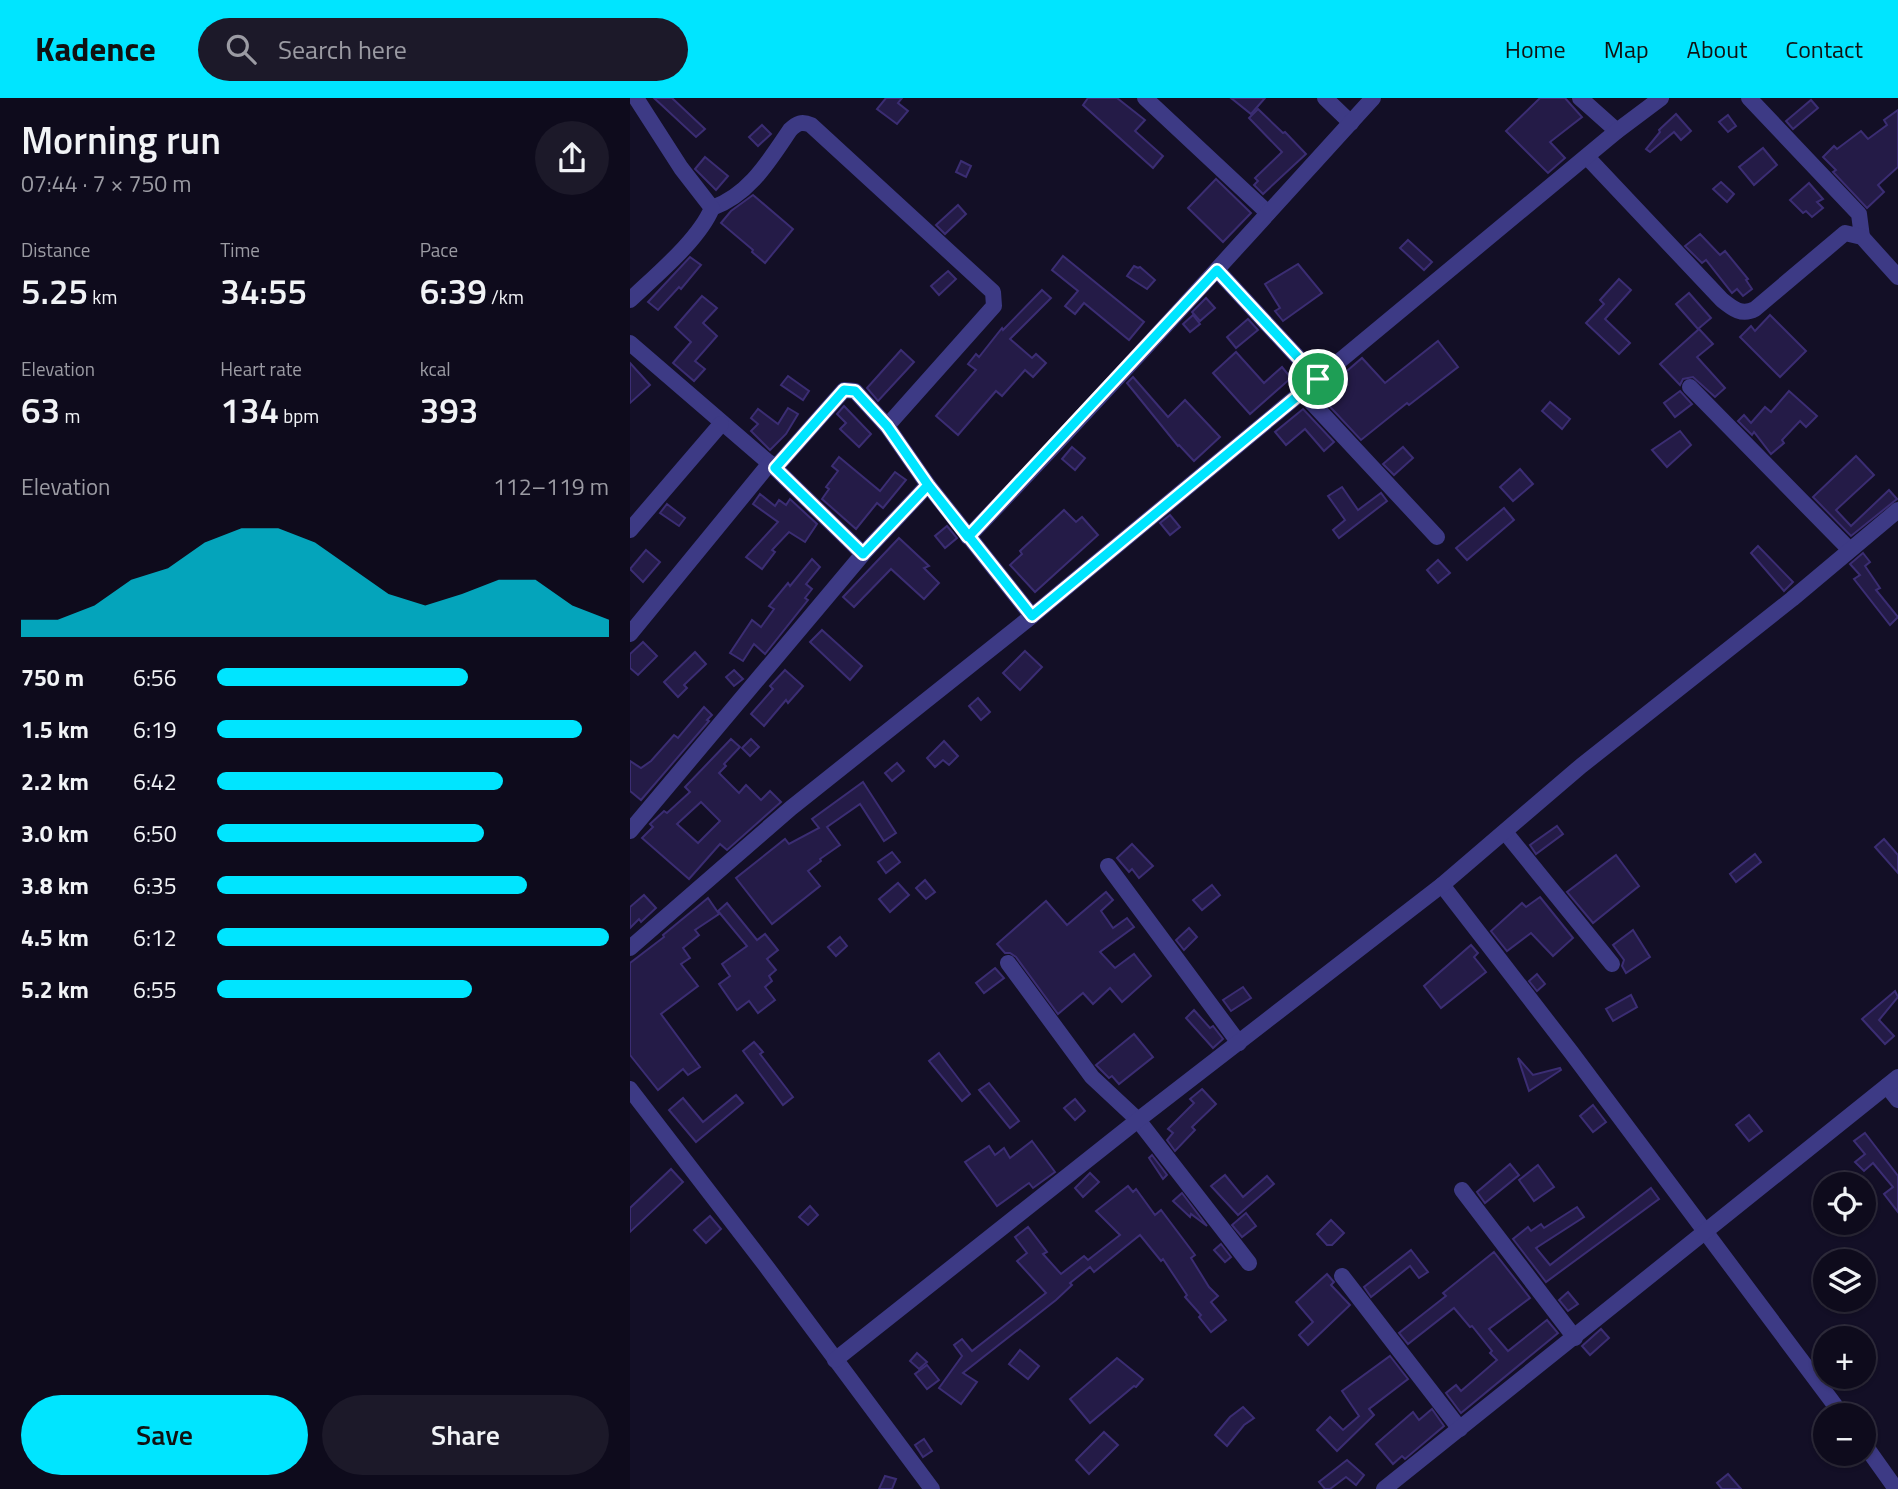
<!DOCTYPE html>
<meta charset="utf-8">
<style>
:root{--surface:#0e0b1c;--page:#1c1929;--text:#f1f3f6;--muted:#9b9ba3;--line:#2e2b3b;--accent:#00e5ff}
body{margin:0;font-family:"Titillium Web",sans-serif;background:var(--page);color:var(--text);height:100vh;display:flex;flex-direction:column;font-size:26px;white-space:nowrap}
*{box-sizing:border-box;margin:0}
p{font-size:23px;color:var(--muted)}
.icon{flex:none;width:38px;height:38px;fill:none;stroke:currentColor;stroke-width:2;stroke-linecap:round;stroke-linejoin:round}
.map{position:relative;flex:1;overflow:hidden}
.details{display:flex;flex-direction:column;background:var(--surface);width:630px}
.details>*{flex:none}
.controls{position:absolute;left:1183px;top:1074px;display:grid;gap:14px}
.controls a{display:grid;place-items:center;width:63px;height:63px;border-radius:50%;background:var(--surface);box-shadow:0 2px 5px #0004,0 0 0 2px var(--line);font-size:35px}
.pin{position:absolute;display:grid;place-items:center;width:60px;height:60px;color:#fff;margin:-30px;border:4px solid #fff;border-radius:50%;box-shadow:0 2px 7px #0007}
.round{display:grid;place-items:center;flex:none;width:74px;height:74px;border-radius:37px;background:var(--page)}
.headline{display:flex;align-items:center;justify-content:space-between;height:119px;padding:0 21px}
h1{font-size:38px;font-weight:600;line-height:52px}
.figures{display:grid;grid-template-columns:repeat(3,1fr);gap:10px;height:119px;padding:7px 21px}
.figures div{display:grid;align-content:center}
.figures b{font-size:35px;font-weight:600}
.figures small{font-size:19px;font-weight:400}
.figures p{font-size:19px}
.chart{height:196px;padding:14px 21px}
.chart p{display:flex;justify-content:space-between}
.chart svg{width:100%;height:126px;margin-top:7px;fill:var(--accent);opacity:.7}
.button{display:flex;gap:14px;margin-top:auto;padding:14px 21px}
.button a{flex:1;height:80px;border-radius:42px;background:var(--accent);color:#111;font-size:28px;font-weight:600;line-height:80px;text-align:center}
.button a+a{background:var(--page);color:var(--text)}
ul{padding:0 21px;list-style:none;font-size:23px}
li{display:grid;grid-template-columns:112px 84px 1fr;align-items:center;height:52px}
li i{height:18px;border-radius:9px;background:var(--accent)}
header{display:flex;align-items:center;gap:42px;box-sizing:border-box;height:98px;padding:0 35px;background:var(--accent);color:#111}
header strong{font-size:33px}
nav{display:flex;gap:38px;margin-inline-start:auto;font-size:24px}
.search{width:490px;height:63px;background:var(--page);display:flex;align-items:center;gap:18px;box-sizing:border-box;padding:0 24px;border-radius:38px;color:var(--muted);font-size:26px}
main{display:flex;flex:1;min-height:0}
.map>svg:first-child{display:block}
</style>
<header>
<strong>Kadence</strong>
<div class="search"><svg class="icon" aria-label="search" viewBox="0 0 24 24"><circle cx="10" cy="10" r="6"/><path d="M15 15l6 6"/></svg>Search here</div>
<nav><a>Home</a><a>Map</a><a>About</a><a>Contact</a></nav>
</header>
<main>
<section class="details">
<div class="headline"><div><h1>Morning run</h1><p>07:44 · 7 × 750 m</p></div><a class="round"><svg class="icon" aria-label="share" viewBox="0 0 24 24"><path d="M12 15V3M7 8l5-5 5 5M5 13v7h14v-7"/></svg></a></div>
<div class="figures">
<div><p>Distance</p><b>5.25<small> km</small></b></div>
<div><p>Time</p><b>34:55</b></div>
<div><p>Pace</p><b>6:39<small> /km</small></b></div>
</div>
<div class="figures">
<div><p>Elevation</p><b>63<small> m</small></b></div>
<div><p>Heart rate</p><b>134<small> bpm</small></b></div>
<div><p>kcal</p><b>393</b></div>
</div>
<div class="chart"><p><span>Elevation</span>112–119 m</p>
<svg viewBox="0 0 160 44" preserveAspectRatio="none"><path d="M0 44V38L10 38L20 33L30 24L40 20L50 11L60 6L70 6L80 11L90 20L100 29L110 33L120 29L130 24L140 24L150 33L160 38V44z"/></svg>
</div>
<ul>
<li><b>750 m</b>6:56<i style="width:64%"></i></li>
<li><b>1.5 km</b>6:19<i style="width:93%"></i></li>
<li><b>2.2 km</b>6:42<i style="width:73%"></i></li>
<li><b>3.0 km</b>6:50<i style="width:68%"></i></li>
<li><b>3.8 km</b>6:35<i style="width:79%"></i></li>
<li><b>4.5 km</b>6:12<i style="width:100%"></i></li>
<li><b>5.2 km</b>6:55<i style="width:65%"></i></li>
</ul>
<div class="button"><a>Save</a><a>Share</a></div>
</section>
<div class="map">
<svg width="1268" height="1391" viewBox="0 0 1268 1391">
<rect width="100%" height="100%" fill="#130f26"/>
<!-- building -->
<g fill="#241b47" stroke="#3b2d73" stroke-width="2" fill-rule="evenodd">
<path d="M24,0h18l33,31 -9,8z"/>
<path d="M256,0h16l-4,5 10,8 -11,13 -20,-15z"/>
<path d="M458,0h29l28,22 -10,11 28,25 -10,12 -70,-63z"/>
<path d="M601,0h34l-14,16z"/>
<path d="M910,0h25l17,19 -32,25 15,16 -17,15 -42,-42z"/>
<path d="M1181,2l7,8 -25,21 -7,-8z"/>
<path d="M628,11l25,24 2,-1 21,22 -43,40 -9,-9 4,-4 -3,-3 27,-26 -33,-34z"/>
<path d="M1268,12v57l-20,18 6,7 -17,16 -34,-36 3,-2 -13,-13 11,-11 3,3 24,-18 7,8 19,-14 -3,-5z"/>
<path d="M1046,16l15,17 -10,9 -7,-8 -24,20 -4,-3 14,-17 -1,-2z"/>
<path d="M1098,17l8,11 -8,6 -9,-10z"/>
<path d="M132,27l9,9 -13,12 -9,-9z"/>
<path d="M1133,50l14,17 -23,20 -15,-18z"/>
<path d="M75,59l23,19 -12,14 -21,-21z"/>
<path d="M331,63l10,5 -5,11 -10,-5z"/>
<path d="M586,81l35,34 -28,29 -35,-34z"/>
<path d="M1091,84l13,12 -7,8 -14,-13z"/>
<path d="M1179,85l14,16 -6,3 6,6 -11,9 -6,-6 -3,2 -13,-13z"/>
<path d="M123,97l40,34 -28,34 -13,-11 1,-2 -32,-27 10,-12z"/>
<path d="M328,107l8,9 -21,20 -9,-9z"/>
<path d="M1070,136l20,21 5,-4 23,28 -2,1 6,9 -9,7 -6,-7 -5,4 -26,-33 -4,3 -17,-17z"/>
<path d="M778,142l24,22 -8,8 -24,-22z"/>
<path d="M433,158l81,66 -15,18 -45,-37 -9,11 -10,-8 13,-15 -26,-21z"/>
<path d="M60,159l11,8 -20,24 -2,-2 -21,23 -10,-8z"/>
<path d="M668,166l24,29 -39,28 -8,-10 5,-3 -15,-24z"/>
<path d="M504,168l4,2 2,-1 15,13 -8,9 -20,-13z"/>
<path d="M318,173l8,8 -17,16 -8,-9z"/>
<path d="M989,181l12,11 -26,29 25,24 -11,11 -33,-31 18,-19 -4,-4z"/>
<path d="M412,192l9,8 -41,41 22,19 4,-4 10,9 -13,14 -8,-7 -23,26 -6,-5 -38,44 -22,-19 40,-46 -8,-6 8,-10 3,3 23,-29 1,2z"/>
<path d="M1059,195l22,25 -13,11 -22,-25z"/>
<path d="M72,198l15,12 -14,15 14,13 -22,25 10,8 -11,12 -21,-18 18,-21 -16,-15z"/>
<path d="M576,200l9,10 -15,13 -8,-9z"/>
<path d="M563,217l7,9 -10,8 -7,-8z"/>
<path d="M1140,217l36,36 -26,26 -40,-40 11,-11 4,5z"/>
<path d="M618,221l10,11 -22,18 -9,-11z"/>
<path d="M1069,231l14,15 -16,13 28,31 -10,9 -22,-20 -10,2 -3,6 -20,-21z"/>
<path d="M808,243l20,26 -49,38 -2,-2 -46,37 -42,-45 43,-37 23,25z"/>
<path d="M271,252l13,12 -36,39 -11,-13z"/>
<path d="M606,254l28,31 18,-16 9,11 -41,36 -37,-41z"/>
<path d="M0,265l20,22 -20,18z"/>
<path d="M158,278l21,15 -6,9 -22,-15z"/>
<path d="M503,279l35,40 17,-17 35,37 -26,24 -15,-16 -1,1 -51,-63z"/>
<path d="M1050,293l12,13 -17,13 -11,-14z"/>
<path d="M1159,293l28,25 -11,11 -6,-6 -18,19 2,3 -13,11 -17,-22 -2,3 -14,-14 6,-6 7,8 14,-16 6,5z"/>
<path d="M920,304l20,17 -8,10 -20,-18z"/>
<path d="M214,308l27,28 -12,13 -19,-18 6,-6 -9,-9z"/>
<path d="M158,310l10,6 -12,20 -16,16 -19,-19 7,-7 -7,-6 7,-9 20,15z"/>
<path d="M673,311l31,33 -10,9 -19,-22 -19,16 -11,-13z"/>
<path d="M1050,333l11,14 -24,22 -15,-17z"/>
<path d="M442,349l13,11 -10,12 -13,-11z"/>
<path d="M773,349l10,11 -19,17 -11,-11z"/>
<path d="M1226,358l18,19 -38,35 15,16 38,-36 8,9 -46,37 -38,-39z"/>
<path d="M209,359l41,34 15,-19 11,8 -23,28 -6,-5 -21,26 -34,-30 7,-10 -3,-2 12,-16 -6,-5z"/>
<path d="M890,371l13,15 -20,17 -13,-14z"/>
<path d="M712,389l16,23 23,-17 6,8 -48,37 -6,-8 12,-10 -17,-24z"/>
<path d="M130,396l15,12 4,-6 7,5 4,-6 27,25 -12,18 -16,-10 -17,18 3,2 -13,17 -16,-12 32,-35 -25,-18z"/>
<path d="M37,406l18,14 -6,8 -19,-13z"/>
<path d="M874,410l10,12 -47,40 -11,-12z"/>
<path d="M434,412l12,12 6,-5 16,18 -63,57 -25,-27 12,-11 -2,-3z"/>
<path d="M540,417l10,12 -10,8 -10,-12z"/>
<path d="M317,428l10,12 -12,10 -10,-12z"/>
<path d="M269,440l30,28 -5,2 15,15 -15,16 -33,-30 -37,38 -11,-10z"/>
<path d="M1128,448l35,36 -9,9 -33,-38z"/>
<path d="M16,452l14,12 -17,20 -13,-13z"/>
<path d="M1233,455l7,9 -5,4 15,22 -4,2 22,27 -8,8 -36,-46 6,-4 -10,-11z"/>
<path d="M182,461l8,8 -14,17 6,5 -7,9 3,2 -43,54 -11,-10 -11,17 -13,-8 22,-33 9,7 13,-18 -5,-3 19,-23 2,3z"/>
<path d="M808,462l12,13 -12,10 -11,-13z"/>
<path d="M192,532l40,36 -12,14 -40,-38z"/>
<path d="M13,544l14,14 -19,19 -8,-7v-14z"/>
<path d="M395,553l17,16 -22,23 -17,-17z"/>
<path d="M65,554l11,12 -22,21 3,3 -9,9 -14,-15z"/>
<path d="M104,572l9,9 -9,7 -8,-9z"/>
<path d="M155,572l18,16 -15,17 -2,-3 -22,26 -13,-12 22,-25 -3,-3z"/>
<path d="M348,600l12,14 -9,8 -12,-14z"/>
<path d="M74,609l8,8 -5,5 2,1 -68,79 -11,-9v-30l11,7 10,-7 23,-26 4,3z"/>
<path d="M101,641l9,8 -16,17 2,2 -7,7 20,20 7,-8 15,15 9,-9 11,11 -54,48 -7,-6 -31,35 -47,-41 11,-11 -3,-3 14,-13 3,2 23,-21 -5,-5zM71,704l19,19 -22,22 -21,-19z"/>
<path d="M121,641l8,8 -9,9 -8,-8z"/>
<path d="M314,643l14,15 -9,9 -6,-5 -8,7 -8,-9z"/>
<path d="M267,665l7,8 -12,10 -7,-8z"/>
<path d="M233,684l33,51 -12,8 -24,-37 -33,23 13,18 -20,14 1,2 -13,10 12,15 -48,38 -36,-46 49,-39 4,5 30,-16 -7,-9z"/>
<path d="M927,728l6,8 -27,20 -6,-9z"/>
<path d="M1254,741l14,16v18l-23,-26z"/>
<path d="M502,746l21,22 -14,12 -7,-9 -3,3 -12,-14z"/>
<path d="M262,754l8,10 -14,11 -8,-11z"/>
<path d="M1125,756l6,8 -25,20 -6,-8z"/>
<path d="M986,757l23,31 -46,37 -26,-31z"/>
<path d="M295,782l10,12 -9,7 -10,-11z"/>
<path d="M268,785l11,12 -19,17 -11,-13z"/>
<path d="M582,787l8,10 -18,15 -9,-10z"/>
<path d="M476,794l7,8 -12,11 12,17 14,-10 7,9 -34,25 15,16 19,-14 17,22 -29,26 -12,-14 -17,16 -10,-11 -25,21 -42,-57 -6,-4h-5l-8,-9 49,-43 21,24z"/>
<path d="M14,797l12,13 -15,14 -2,-3 -9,9v-21z"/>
<path d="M910,799l33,41 -20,18 -22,-23 -24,18 -16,-20 31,-28 4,4z"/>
<path d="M78,800l11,16 -24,16 4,5 -16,13 7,10 -9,6 17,22 -37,28 39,53 -12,8 -5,-6 -25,21 -28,-35v-92l34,-26 -1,-2z"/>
<path d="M97,805l30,37 8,-6 13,16 -11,9 9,11 -7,6 3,5 -7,6 10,13 -17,13 -9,-12 -12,9 -18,-26 11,-8 -8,-12 25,-18 -29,-35z"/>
<path d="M559,830l8,9 -13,13 -8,-10z"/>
<path d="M1003,832l17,27 -24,16 -4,-7 2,-6 -11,-15z"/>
<path d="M210,839l7,9 -11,10 -8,-9z"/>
<path d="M841,847l7,8 -4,4 12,15 -45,36 -17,-22z"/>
<path d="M365,870l9,10 -20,15 -8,-10z"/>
<path d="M907,876l8,10 -8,7 -8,-10z"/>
<path d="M613,889l8,11 -20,13 -8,-11z"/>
<path d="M1265,893l3,6 -19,23 15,16 -9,8 -23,-25z"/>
<path d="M1001,897l6,12 -24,14 -7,-12z"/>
<path d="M564,912l16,18 3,-2 10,13 -10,9 -27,-30z"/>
<path d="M504,936l19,23 -34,27 -7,-8 -3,2 -13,-13z"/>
<path d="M124,944l9,10 -3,2 33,43 -10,8 -40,-54z"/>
<path d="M309,955l31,41 -8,7 -33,-40z"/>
<path d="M888,960l15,17 27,-7 1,2 -32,21z"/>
<path d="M359,985l30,38 -9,7 -31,-38z"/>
<path d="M572,991l14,15 -24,23 3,3 -20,21 -8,-11 6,-7 -5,-4 26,-26 -4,-4z"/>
<path d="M106,997l7,8 -47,39 -27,-32 14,-12 20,24z"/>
<path d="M445,1001l10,12 -10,9 -11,-12z"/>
<path d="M963,1007l13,17 -13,10 -13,-16z"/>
<path d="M1119,1017l13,16 -13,10 -13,-16z"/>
<path d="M1235,1035l33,43v36l-14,-18 9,-7 -20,-24 -9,8 -9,-9 10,-8 -11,-13z"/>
<path d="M402,1043l23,31 -22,16 -4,-5 -32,23 -32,-44 24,-16 6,9 9,-7 6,10z"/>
<path d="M522,1057l15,20 -4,4 -14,-21z"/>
<path d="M880,1066l9,11 -34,28 -8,-11z"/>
<path d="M908,1067l16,22 -20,14 -15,-21z"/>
<path d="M41,1071l12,13 -53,50v-24z"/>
<path d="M460,1075l9,9 -16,15 -8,-9z"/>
<path d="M595,1077l18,22 24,-21 7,8 -36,31 -27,-29z"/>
<path d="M498,1088l5,6 3,-3 19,26 6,-5 34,45 -4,3 18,29 9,9 -7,6 15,18 -15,12 -12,-15 2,-2 -16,-18 2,-2 -24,-36 -2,2 -21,-26 -46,37 -4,-5 -20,16 2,2 -16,15 -93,73 14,9 -16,22 -22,-16 23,-32 -8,-11 8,-6 10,12 74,-58 -29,-32 10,-8 -12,-16 13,-10 19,25 -4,2 18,20 23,-18 4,4 32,-25 -24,-24z"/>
<path d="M1021,1090l8,11 -113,83 -33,-43 15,-12 3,4 10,-7 3,4 33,-21 7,10 -48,31 14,17z"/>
<path d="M552,1095l25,33 -16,-12 -1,3 -17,-16z"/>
<path d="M180,1108l8,9 -10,10 -9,-8z"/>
<path d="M616,1115l10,13 -14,11 -10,-12z"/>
<path d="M80,1118l11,13 -15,14 -12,-13z"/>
<path d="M701,1122l13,13 -12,12h-5l-10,-11z"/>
<path d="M591,1146l10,13 -6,5 -11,-12z"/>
<path d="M781,1152l17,22 -9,6 -9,-12 -39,31 -7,-10z"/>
<path d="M864,1154l36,46 -41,31 19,22 39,-31 11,13 -97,80 -15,-20 10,-8 5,6 36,-31 -7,-7 2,-2 -20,-25 -2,1 -16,-19 -46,36 -9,-11 47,-37 -3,-3z"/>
<path d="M697,1176l7,8 -3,3 19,20 -42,40 -9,-10 14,-13 -17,-20z"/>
<path d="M938,1194l10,12 -10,7 -9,-11z"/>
<path d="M971,1231l8,9 -19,17 -8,-9z"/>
<path d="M390,1252l19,16 -11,13 -19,-15z"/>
<path d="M287,1255l10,9 -8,7 -9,-8z"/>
<path d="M760,1258l18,23 -39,30 5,6 -37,36 -20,-21 13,-13 13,13 16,-14 -17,-25z"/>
<path d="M487,1260l26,21 -7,8 -2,-1 -44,37 -20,-24z"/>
<path d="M297,1267l12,15 -12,9 -12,-15z"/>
<path d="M613,1309l11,11 -10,7 -17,21 -12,-11 15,-18z"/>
<path d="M802,1311l12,17 -39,33 -3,-3 -9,8 -17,-20 37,-32 6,8z"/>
<path d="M474,1334l14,13 -29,29 -13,-14z"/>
<path d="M294,1341l8,12 -9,6 -8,-12z"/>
<path d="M717,1362l17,15 -8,10 -10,-8 -16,12h-5l-6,-7z"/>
<path d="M1098,1376l13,15h-19l-5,-6z"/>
<path d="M255,1378l11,3 -4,10h-13z"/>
</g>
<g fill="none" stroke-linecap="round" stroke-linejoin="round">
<!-- street -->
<g stroke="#3d3a85" stroke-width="16">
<path d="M515,0l123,115"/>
<path d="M695,0l26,25"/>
<path d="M950,0l37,33"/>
<path d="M1119,0l110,116 3,23"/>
<path d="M957,59l135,143c11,9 20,16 33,9l90,-76 17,4 36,40"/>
<path d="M82,110c37,-13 57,-47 78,-78 7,-7 12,-9 21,-5l182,167 1,14 -107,120"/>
<path d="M587,172l101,109"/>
<path d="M0,202c25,-24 69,-60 82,-92l-31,-40 -45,-70"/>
<path d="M0,245l145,125 88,86"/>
<path d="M1060,289l159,162"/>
<path d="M672,294l135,145"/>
<path d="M145,370l69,-78 11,1 32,35 41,59 104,131"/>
<path d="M0,432l91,-106"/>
<path d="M338,439c138,-144 271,-292 405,-439"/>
<path d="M0,536l140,-171"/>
<path d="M0,733l233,-277 65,-69"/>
<path d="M875,734l107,132"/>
<path d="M478,768l131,177"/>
<path d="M812,787l129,167 272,364"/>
<path d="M0,850l161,-140 241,-192 585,-485 44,-33"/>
<path d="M378,865l84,114 46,43 111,143"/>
<path d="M1257,988l11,14"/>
<path d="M0,991l136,177 166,223"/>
<path d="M832,1092l113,148"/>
<path d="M712,1178l118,153"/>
<path d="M205,1262l303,-240 304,-235 139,-119 211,-167 106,-89"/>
<path d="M1234,1346l32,45"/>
<path d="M754,1391l514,-412"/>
</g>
</g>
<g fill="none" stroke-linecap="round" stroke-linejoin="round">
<!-- route casing -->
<g stroke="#fff" stroke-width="14">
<path id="route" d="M688,281l-286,237 -104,-131 -41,-59 -32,-35 -11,-1 -69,78 88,86 65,-69 40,52 249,-267 101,109"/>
</g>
<!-- route -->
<use href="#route" stroke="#00e5ff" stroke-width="9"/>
</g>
</svg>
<div class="controls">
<a><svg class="icon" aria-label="locate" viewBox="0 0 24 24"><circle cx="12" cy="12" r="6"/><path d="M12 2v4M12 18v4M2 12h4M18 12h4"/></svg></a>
<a><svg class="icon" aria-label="layers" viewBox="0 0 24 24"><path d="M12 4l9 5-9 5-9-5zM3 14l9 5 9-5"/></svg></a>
<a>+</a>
<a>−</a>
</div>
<div class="pin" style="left:688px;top:281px;background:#1e9e55"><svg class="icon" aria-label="arrive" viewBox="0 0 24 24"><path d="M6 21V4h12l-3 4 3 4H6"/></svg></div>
</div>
</main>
